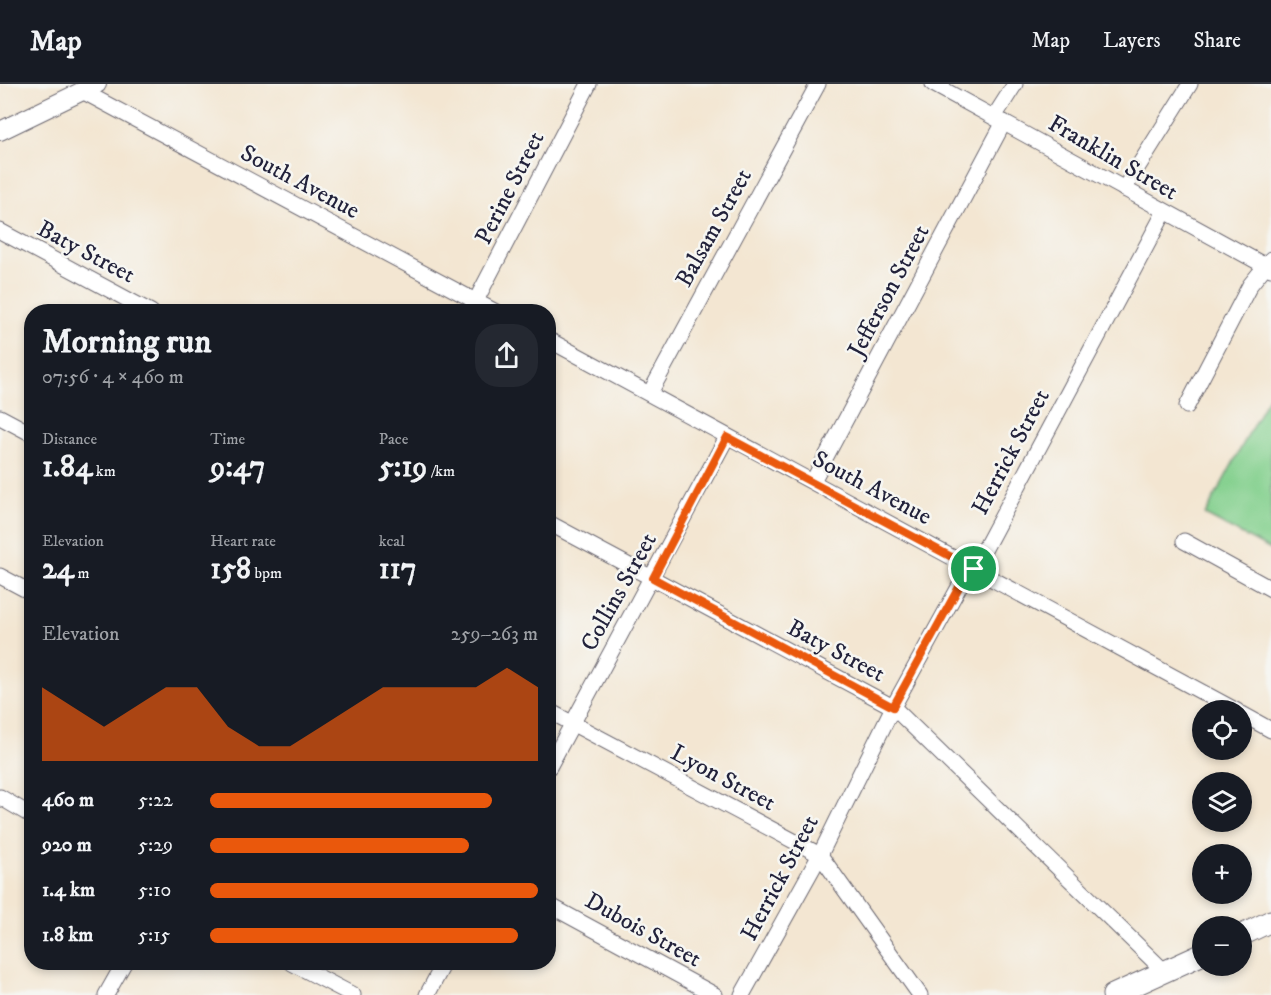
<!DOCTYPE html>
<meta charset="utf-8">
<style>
:root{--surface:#171b24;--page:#242831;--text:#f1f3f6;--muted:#9ea1a6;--line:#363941;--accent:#ea580c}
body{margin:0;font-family:"IM FELL DW Pica",serif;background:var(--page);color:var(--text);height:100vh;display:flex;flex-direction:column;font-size:22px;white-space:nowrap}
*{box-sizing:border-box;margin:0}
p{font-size:20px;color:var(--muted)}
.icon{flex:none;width:33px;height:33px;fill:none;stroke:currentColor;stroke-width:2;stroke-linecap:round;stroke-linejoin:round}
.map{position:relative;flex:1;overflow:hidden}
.panel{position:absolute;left:24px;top:220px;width:532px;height:666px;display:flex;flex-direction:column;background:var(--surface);border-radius:24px;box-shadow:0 3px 9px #0003}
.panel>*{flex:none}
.controls{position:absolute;left:1192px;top:616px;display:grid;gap:12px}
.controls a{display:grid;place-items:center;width:60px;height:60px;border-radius:50%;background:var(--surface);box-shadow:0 3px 9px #0003;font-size:30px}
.pin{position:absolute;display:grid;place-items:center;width:51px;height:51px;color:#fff;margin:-26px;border:3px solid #fff;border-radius:50%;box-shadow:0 2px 6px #0007}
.round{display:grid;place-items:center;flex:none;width:63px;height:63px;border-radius:24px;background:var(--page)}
.headline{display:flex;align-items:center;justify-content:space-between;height:102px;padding:0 18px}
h1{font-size:33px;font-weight:800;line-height:45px}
.figures{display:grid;grid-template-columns:repeat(3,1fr);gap:9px;height:102px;padding:6px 18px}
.figures div{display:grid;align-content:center}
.figures b{font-size:30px;font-weight:800}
.figures small{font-size:16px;font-weight:400}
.figures p{font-size:16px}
.chart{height:168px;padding:12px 18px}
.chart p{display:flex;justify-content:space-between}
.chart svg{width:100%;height:108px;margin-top:6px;fill:var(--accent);opacity:.7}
ul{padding:0 18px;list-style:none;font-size:20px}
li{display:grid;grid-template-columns:96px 72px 1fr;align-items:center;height:45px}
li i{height:15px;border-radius:8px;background:var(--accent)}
header{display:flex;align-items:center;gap:36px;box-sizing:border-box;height:84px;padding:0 30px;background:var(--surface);border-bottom:2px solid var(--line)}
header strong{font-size:28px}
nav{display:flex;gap:33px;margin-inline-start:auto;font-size:21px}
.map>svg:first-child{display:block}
</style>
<header>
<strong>Map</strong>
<nav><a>Map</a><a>Layers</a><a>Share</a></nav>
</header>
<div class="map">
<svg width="1271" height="911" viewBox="0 0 1271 911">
<rect width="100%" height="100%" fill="#f6f6f2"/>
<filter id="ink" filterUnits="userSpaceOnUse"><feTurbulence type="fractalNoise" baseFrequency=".0167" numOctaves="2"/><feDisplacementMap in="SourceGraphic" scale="12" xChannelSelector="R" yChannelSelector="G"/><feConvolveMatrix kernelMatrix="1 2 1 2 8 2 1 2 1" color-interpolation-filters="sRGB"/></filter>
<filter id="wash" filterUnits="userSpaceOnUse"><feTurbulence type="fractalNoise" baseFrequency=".008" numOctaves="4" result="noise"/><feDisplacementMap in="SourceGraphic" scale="24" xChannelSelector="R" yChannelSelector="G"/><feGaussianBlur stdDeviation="1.35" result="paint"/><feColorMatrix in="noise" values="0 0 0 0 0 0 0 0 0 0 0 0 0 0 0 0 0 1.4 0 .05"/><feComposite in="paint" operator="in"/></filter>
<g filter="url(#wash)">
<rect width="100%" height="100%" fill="#f3e6d2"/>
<!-- green -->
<path fill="#84d08e" stroke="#537964" stroke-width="1.5" d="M1271,308v158l-66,-35z"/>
</g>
<g filter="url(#ink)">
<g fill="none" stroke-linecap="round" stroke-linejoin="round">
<!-- minor casing -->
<g stroke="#6b6770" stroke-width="17">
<g id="minor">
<path d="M933,0l338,185"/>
<path d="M82,7l414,221"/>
<path d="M994,33l21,-33"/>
<path d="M1124,105l66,-105"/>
<path d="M0,147l151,81"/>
<path d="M470,228l119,-228"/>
<path d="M549,256l688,371"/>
<path d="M650,309l168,-309"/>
<path d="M1187,322l63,-121 21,-26"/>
<path d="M0,333l32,17"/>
<path d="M813,397l191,-359"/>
<path d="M549,439l344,184 272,265"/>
<path d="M1184,457l87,48"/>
<path d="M0,492l32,17"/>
<path d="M549,627l271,144 100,140"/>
<path d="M1242,630l29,16"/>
<path d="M549,683l178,-330"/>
<path d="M0,713l32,19"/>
<path d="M549,821l166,90"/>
<path d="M292,879l61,32"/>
<path d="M106,911l18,-32"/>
<path d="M427,911l17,-32"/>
<path d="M742,911l78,-140 73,-148 71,-129 10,-9 190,-356"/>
</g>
</g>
<!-- tertiary casing -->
<g stroke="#6b6770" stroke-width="20">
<path id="tertiary" d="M0,47l97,-47"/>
</g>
<!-- secondary casing -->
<g stroke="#6b6770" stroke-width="23">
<g id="secondary">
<path d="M1242,851l29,-14"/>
<path d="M1113,911l90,-41"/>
</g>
</g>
<!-- minor -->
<use href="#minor" stroke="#fff" stroke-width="15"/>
<!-- tertiary -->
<use href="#tertiary" stroke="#fff" stroke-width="18"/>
<!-- secondary -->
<use href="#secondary" stroke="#fff" stroke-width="21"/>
</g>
</g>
<g fill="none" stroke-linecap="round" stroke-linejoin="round" filter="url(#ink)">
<!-- route casing -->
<g stroke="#fff" stroke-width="12">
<path id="route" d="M727,353l247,132 -10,9 -71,129 -240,-129z"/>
</g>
<!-- route -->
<use href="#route" stroke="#ea580c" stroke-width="8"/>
</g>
<g text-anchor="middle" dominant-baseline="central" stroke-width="5" stroke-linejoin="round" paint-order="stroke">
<!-- street labels -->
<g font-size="24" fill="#22223b" stroke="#f6f6f2">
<text transform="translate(1113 74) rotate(30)">Franklin Street</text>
<text transform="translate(300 98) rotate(28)">South Avenue</text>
<text transform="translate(510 104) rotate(-63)">Perine Street</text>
<text transform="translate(714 144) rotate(-61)">Balsam Street</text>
<text transform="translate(86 168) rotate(28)">Baty Street</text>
<text transform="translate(889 207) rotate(-62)">Jefferson Street</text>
<text transform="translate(1011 368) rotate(-62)">Herrick Street</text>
<text transform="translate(872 404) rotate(28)">South Avenue</text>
<text transform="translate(619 508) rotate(-61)">Collins Street</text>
<text transform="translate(836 567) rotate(28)">Baty Street</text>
<text transform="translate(723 694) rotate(28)">Lyon Street</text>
<text transform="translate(780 794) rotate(-62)">Herrick Street</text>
<text transform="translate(643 846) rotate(29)">Dubois Street</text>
</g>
</g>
</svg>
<div class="controls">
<a><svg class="icon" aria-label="locate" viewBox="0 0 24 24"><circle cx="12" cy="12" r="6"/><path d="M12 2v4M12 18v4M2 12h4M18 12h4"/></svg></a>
<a><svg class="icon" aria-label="layers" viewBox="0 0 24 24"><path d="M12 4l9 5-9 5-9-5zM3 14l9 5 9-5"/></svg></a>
<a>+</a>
<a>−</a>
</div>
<div class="pin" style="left:974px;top:485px;background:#1e9e55"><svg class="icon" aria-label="arrive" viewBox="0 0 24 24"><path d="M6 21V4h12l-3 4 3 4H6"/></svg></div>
<section class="panel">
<div class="headline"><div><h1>Morning run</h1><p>07:56 · 4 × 460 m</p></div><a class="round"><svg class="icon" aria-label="share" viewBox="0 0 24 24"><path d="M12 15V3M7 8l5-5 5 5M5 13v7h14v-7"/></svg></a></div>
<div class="figures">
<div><p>Distance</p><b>1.84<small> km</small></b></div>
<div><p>Time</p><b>9:47</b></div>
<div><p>Pace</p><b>5:19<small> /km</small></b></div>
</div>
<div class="figures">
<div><p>Elevation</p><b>24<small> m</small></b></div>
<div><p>Heart rate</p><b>158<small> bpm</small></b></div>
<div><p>kcal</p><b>117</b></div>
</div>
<div class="chart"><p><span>Elevation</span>259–263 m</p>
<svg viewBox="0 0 160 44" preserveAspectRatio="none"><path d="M0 44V14L10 22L20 30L30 22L40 14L50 14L60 30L70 38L80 38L90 30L100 22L110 14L120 14L130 14L140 14L150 6L160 14V44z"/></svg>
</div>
<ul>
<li><b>460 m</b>5:22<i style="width:86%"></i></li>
<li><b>920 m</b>5:29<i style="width:79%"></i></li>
<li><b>1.4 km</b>5:10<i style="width:100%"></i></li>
<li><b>1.8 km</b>5:15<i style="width:94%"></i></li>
</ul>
</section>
</div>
